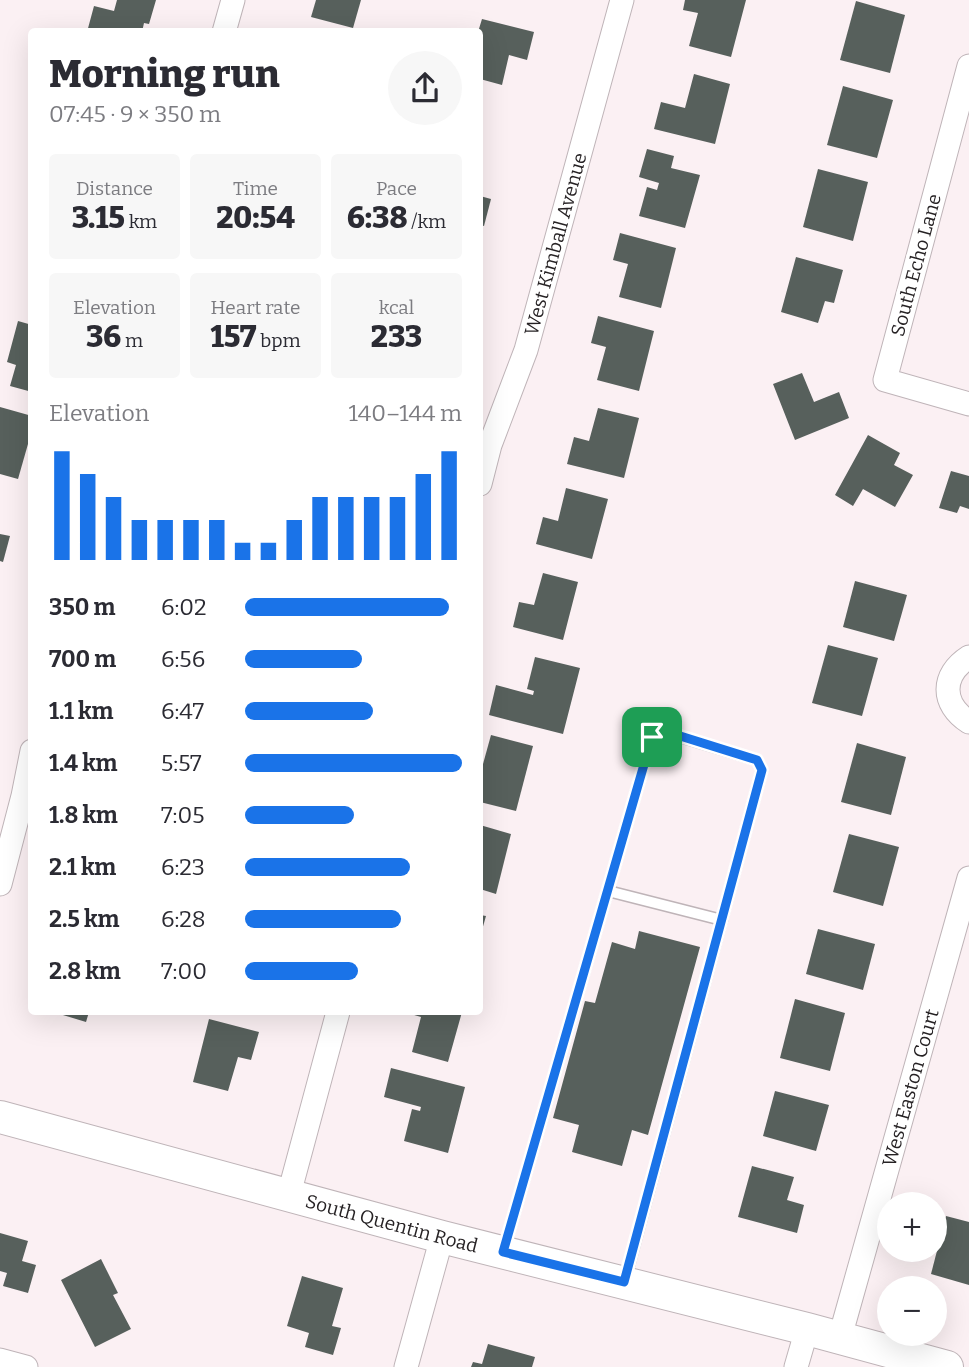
<!DOCTYPE html>
<meta charset="utf-8">
<style>
:root{--surface:#fff;--page:#f7f7f7;--text:#2b2b33;--muted:#7c7c81;--accent:#1a73e8}
body{margin:0;font-family:Bitter,serif;background:var(--page);color:var(--text);height:100vh;display:flex;flex-direction:column;font-size:26px;white-space:nowrap}
*{box-sizing:border-box;margin:0}
p{font-size:23px;color:var(--muted)}
.icon{flex:none;width:38px;height:38px;fill:none;stroke:currentColor;stroke-width:2;stroke-linecap:round;stroke-linejoin:round}
.map{position:relative;flex:1;overflow:hidden}
.sheet{position:absolute;left:28px;top:28px;width:455px;height:987px;display:flex;flex-direction:column;background:var(--surface);border-radius:7px;box-shadow:0 7px 28px #0002}
.sheet>*{flex:none}
.fabs{position:absolute;left:877px;top:1192px;display:grid;gap:14px}
.fabs a{display:grid;place-items:center;width:70px;height:70px;border-radius:50%;background:var(--surface);box-shadow:0 7px 28px #0002;font-size:35px}
.pin{position:absolute;display:grid;place-items:center;width:60px;height:60px;color:#fff;margin:-30px;border-radius:14px;box-shadow:0 4px 10px #0006}
.round{display:grid;place-items:center;flex:none;width:74px;height:74px;border-radius:37px;background:var(--page)}
.headline{display:flex;align-items:center;justify-content:space-between;height:119px;padding:0 21px}
h1{font-size:38px;font-weight:800;line-height:52px}
.stats{display:grid;grid-template-columns:repeat(3,1fr);gap:10px;height:119px;padding:7px 21px}
.stats div{display:grid;align-content:center;border-radius:7px;background:var(--page);text-align:center}
.stats b{font-size:30px;font-weight:800}
.stats small{font-size:19px;font-weight:400}
.stats p{font-size:19px}
.chart{height:196px;padding:14px 21px}
.chart p{display:flex;justify-content:space-between}
.chart svg{width:100%;height:126px;margin-top:7px;stroke:var(--accent);stroke-width:6}
ul{padding:0 21px;list-style:none;font-size:23px}
li{display:grid;grid-template-columns:112px 84px 1fr;align-items:center;height:52px}
li i{height:18px;border-radius:9px;background:var(--accent)}
.map>svg:first-child{display:block}
</style>
<div class="map">
<svg width="969" height="1367" viewBox="0 0 969 1367">
<rect width="100%" height="100%" fill="#fbf0f3"/>
<!-- building -->
<g fill="#57605c">
<path d="M117,0h39l-7,24 -5,-1 -2,9h-55l7,-26 20,5z"/>
<path d="M316,0h45l-8,28 -42,-11z"/>
<path d="M685,0h61l-15,57 -42,-11 9,-33 -15,-3z"/>
<path d="M856,1l49,14 -15,58 -50,-13z"/>
<path d="M482,19l52,13 -7,28 -18,-5 -7,30 -22,-6 -2,-47z"/>
<path d="M694,74l36,10 -15,60 -61,-15 7,-27 24,6z"/>
<path d="M843,86l50,14 -16,58 -50,-13z"/>
<path d="M647,149l27,7 -3,12 29,7 -15,53 -46,-12 8,-29 10,3 2,-7 -20,-6z"/>
<path d="M818,169l50,13 -15,59 -50,-14z"/>
<path d="M480,196l11,3 -7,27 -4,-1z"/>
<path d="M620,233l56,15 -15,60 -42,-11 9,-33 -15,-4z"/>
<path d="M796,257l47,13 -9,33 -9,-2 -7,22 -37,-11z"/>
<path d="M598,316l56,15 -15,60 -42,-11 9,-33 -15,-4z"/>
<path d="M18,321l14,4v67l-22,-6 6,-21 -9,-3z"/>
<path d="M802,373l12,29 25,-10 10,26 -54,22 -22,-56z"/>
<path d="M0,407l32,9v14l-14,49 -18,-5z"/>
<path d="M598,408l41,10 -15,60 -57,-14 7,-27 15,4z"/>
<path d="M868,435l32,18 -6,12 19,10 -18,32 -32,-18 -10,17 -18,-11z"/>
<path d="M951,471l18,5v33l-9,-3 -3,7 -18,-5z"/>
<path d="M566,488l42,11 -16,60 -56,-15 7,-27 15,4z"/>
<path d="M0,534l10,2 -7,26 -3,-1z"/>
<path d="M543,573l35,9 -15,58 -50,-13 6,-25 15,3z"/>
<path d="M855,581l52,14 -13,46 -51,-14z"/>
<path d="M828,645l50,13 -16,58 -50,-13z"/>
<path d="M535,657l45,11 -17,66 -74,-19 7,-30 37,10 1,-4 -7,-2z"/>
<path d="M491,735l42,11 -17,65 -36,-9v-27z"/>
<path d="M857,743l49,14 -15,58 -50,-13z"/>
<path d="M480,825l31,9 -15,60 -16,-5z"/>
<path d="M849,834l50,13 -16,59 -50,-14z"/>
<path d="M480,915l6,1 -6,21z"/>
<path d="M818,929l57,15 -12,46 -57,-16z"/>
<path d="M639,931l61,16 -52,188 -16,-5 -10,36 -50,-14 7,-27 -26,-7 32,-117 10,2 17,-61 23,7z"/>
<path d="M795,999l50,14 -15,58 -50,-13z"/>
<path d="M53,1012h36l-3,10z"/>
<path d="M404,1012h58l-14,50 -36,-10 9,-35z"/>
<path d="M209,1019l50,13 -8,28 -13,-3 -10,34 -35,-9z"/>
<path d="M391,1068l74,19 -17,66 -44,-12 8,-32 8,2 1,-4 -37,-10z"/>
<path d="M775,1091l54,14 -13,46 -53,-15z"/>
<path d="M752,1166l42,11 -7,23 17,5 -7,28 -59,-16z"/>
<path d="M946,1216l23,6v63l-38,-11z"/>
<path d="M0,1233l28,8 -6,20 14,4 -8,28 -25,-7 4,-13 -7,-2z"/>
<path d="M101,1259l17,34 -5,2 18,34 -36,18 -34,-67z"/>
<path d="M302,1276l41,12 -11,38 9,2 -8,27 -28,-8 4,-14 -22,-7z"/>
<path d="M488,1344l47,13 -3,10h-61l2,-5 9,2z"/>
</g>
<g fill="none" stroke-linecap="round" stroke-linejoin="round">
<!-- service casing -->
<g stroke="#bfb4b8" stroke-width="13">
<g id="service">
<path d="M608,891l114,29"/>
<path d="M504,1249l148,-512 9,-6 96,29 5,10 -137,510"/>
</g>
</g>
<!-- minor casing -->
<g stroke="#bfb4b8" stroke-width="25">
<g id="minor">
<path d="M224,32l9,-32"/>
<path d="M969,66l-84,314 84,24"/>
<path id="s1" d="M480,484l10,-39 36,-95 96,-350"/>
<path d="M969,657c-28,18 -28,47 0,65"/>
<path d="M0,884l23,-88 9,-45"/>
<path d="M289,1194l49,-182"/>
<path id="s2" d="M840,1337l129,-459"/>
<path d="M0,1360l26,7"/>
<path d="M406,1367l36,-130"/>
<path d="M796,1367l11,-38"/>
</g>
</g>
<!-- secondary casing -->
<g stroke="#bfb4b8" stroke-width="34">
<g id="secondary">
<path id="s3" d="M0,1117l442,120 365,92 140,38"/>
</g>
</g>
<!-- service -->
<use href="#service" stroke="#fff" stroke-width="10"/>
<!-- minor -->
<use href="#minor" stroke="#fff" stroke-width="23"/>
<!-- secondary -->
<use href="#secondary" stroke="#fff" stroke-width="32"/>
</g>
<g fill="none" stroke-linecap="round" stroke-linejoin="round">
<!-- route casing -->
<g stroke="#fff" stroke-width="14">
<path id="route" d="M661,730l96,30 5,10 -138,512 -121,-30 149,-515z"/>
</g>
<!-- route -->
<use href="#route" stroke="#1a73e8" stroke-width="9"/>
</g>
<g text-anchor="middle" dominant-baseline="central" stroke-width="7" stroke-linejoin="round" paint-order="stroke">
<!-- street labels -->
<g font-size="19" fill="#262224" stroke="#fff">
<text stroke="none"><textPath href="#s1" startOffset="252">West Kimball Avenue</textPath></text>
<text transform="translate(916 265) rotate(-75)">South Echo Lane</text>
<text stroke="none"><textPath href="#s2" startOffset="259">West Easton Court</textPath></text>
<text stroke="none"><textPath href="#s3" startOffset="406">South Quentin Road</textPath></text>
</g>
</g>
</svg>
<div class="fabs">
<a>+</a>
<a>−</a>
</div>
<div class="pin" style="left:652px;top:737px;background:#1e9e55"><svg class="icon" aria-label="arrive" viewBox="0 0 24 24"><path d="M6 21V4h12l-3 4 3 4H6"/></svg></div>
<section class="sheet">
<div class="headline"><div><h1>Morning run</h1><p>07:45 · 9 × 350 m</p></div><a class="round"><svg class="icon" aria-label="share" viewBox="0 0 24 24"><path d="M12 15V3M7 8l5-5 5 5M5 13v7h14v-7"/></svg></a></div>
<div class="stats">
<div><p>Distance</p><b>3.15<small> km</small></b></div>
<div><p>Time</p><b>20:54</b></div>
<div><p>Pace</p><b>6:38<small> /km</small></b></div>
</div>
<div class="stats">
<div><p>Elevation</p><b>36<small> m</small></b></div>
<div><p>Heart rate</p><b>157<small> bpm</small></b></div>
<div><p>kcal</p><b>233</b></div>
</div>
<div class="chart"><p><span>Elevation</span>140–144 m</p>
<svg viewBox="0 0 160 44" preserveAspectRatio="none"><path d="M5 44V6M15 44V14M25 44V22M35 44V30M45 44V30M55 44V30M65 44V30M75 44V38M85 44V38M95 44V30M105 44V22M115 44V22M125 44V22M135 44V22M145 44V14M155 44V6"/></svg>
</div>
<ul>
<li><b>350 m</b>6:02<i style="width:94%"></i></li>
<li><b>700 m</b>6:56<i style="width:54%"></i></li>
<li><b>1.1 km</b>6:47<i style="width:59%"></i></li>
<li><b>1.4 km</b>5:57<i style="width:100%"></i></li>
<li><b>1.8 km</b>7:05<i style="width:50%"></i></li>
<li><b>2.1 km</b>6:23<i style="width:76%"></i></li>
<li><b>2.5 km</b>6:28<i style="width:72%"></i></li>
<li><b>2.8 km</b>7:00<i style="width:52%"></i></li>
</ul>
</section>
</div>
